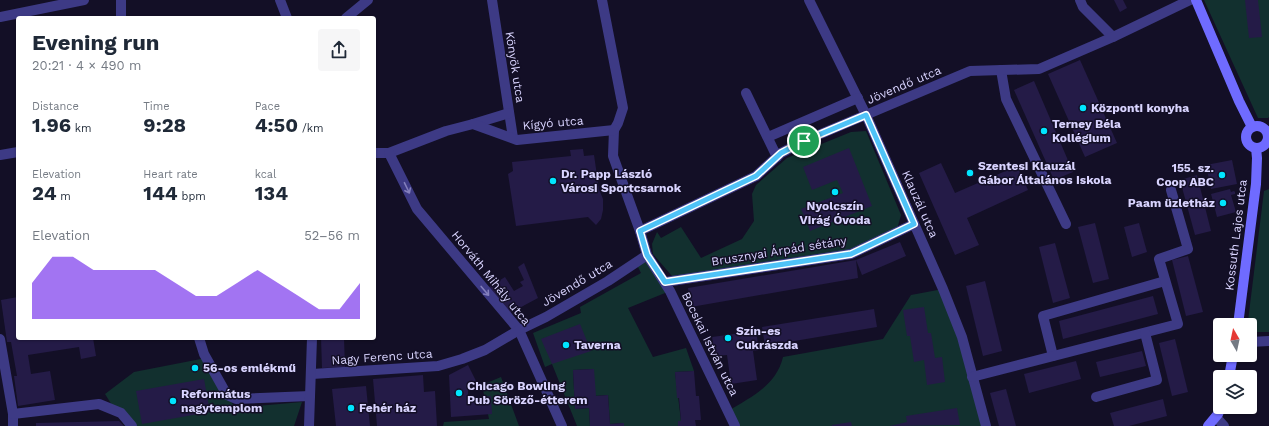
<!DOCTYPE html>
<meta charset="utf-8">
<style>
:root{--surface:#fff;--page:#f6f6f7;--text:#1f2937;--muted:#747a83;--accent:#7c3aed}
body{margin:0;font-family:"Work Sans",sans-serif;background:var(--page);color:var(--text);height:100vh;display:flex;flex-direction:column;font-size:15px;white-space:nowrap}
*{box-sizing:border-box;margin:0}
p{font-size:13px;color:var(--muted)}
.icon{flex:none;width:22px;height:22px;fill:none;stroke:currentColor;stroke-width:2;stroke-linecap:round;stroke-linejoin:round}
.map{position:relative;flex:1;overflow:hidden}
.details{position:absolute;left:16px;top:16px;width:360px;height:324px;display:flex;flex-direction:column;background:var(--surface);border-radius:4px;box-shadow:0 1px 3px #0004}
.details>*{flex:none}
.needle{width:26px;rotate:351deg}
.fabs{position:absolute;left:1213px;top:318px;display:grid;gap:8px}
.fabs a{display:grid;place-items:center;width:44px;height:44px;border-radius:4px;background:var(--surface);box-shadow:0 1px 3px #0004;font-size:20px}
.pin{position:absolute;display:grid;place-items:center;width:34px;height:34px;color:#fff;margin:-17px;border:2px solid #fff;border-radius:50%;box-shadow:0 1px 4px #0007}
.round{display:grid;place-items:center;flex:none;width:42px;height:42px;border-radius:4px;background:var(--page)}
.summary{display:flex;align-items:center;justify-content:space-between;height:68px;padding:0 16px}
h1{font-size:22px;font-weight:700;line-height:30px}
.stats{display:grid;grid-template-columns:repeat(3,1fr);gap:6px;height:68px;padding:4px 16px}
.stats div{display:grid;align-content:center}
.stats b{font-size:20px;font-weight:700}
.stats small{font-size:11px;font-weight:400}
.stats p{font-size:11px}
.chart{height:112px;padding:8px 16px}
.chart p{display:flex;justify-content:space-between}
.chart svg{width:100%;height:72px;margin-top:4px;fill:var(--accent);opacity:.7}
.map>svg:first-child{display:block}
</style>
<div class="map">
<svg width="1269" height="426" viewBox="0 0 1269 426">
<rect width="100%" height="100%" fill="#130f26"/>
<!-- green -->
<g fill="#12302f">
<path d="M1204,0h65v117l-1,1h-10z"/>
<path d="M866,131l35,84 -5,18 -45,21 -170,25 -9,-3 -19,-22 -1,-10 5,-12 4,6 20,-11 20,31 41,-19 12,-18 -2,-27 4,-9 31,-27 64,-26z"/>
<path d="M1269,189v143h-14l-7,-11 16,-130z"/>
<path d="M647,255l23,36 -42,17 25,49 33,-9 8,23 -19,1 6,49 -3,1v4h-54v-3l-14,1 -2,-29 -14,1v-27l-21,1 2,39 14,-1 1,18h-13l-25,-62 -7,3 -12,-34 48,-20 -1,-6 61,-34 -5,-10z"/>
<path d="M943,289l43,137h-251l-7,-15c23,-14 48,-25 55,-54l100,-18 28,-44z"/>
<path d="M206,358l29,50 67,-6 -8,24h-169l-20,-32 29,-22z"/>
<path d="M501,377l18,49h-76l1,-4 45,-3 -7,-34z"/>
</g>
<!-- building -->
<g fill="#241b47">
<path d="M1114,0h9l4,8 -7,4z"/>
<path d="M1245,0h13l4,37 -13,1z"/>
<path d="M1080,60l37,83 -32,14 -37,-83z"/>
<path d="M1034,81l39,91 -19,8 -40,-90z"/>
<path d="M849,148l23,58 -62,25 -3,-8 -3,1 -3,-7 3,-1 -3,-7 42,-16 -6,-13 -25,10 -9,-23z"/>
<path d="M583,149l1,7 10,-1 5,34 4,10v11l-2,9 -5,6 -8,-8 -72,9 -8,-52 5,-3 -1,-9 59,-6 -1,-6z"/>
<path d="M1232,160l5,24 -26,5 -5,-24z"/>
<path d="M941,163l14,30 62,-27 11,24 -61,28 12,27 -24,10 -36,-82z"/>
<path d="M1197,175l14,56 -16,4 -15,-55z"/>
<path d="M1230,189l1,3 3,-1 1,1v2l-4,1 5,17 -19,5 -6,-23z"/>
<path d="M1095,223l14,56 -16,4 -15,-56z"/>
<path d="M1139,223l8,29 -15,5 -8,-30z"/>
<path d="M900,242l6,14 -44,19 -6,-15 2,18 -167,29 -3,-19 168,-28z"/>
<path d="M1055,243l15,55 -17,5 -14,-56z"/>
<path d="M1188,256l15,56 -17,4 -14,-56z"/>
<path d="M524,263l14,35 -28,15 -21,-26 16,-10 9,14 9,-5 -3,-4 4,-2 -6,-13z"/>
<path d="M985,281l17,70 -19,5 -17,-70z"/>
<path d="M1153,296l5,18 -95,25 -4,-18z"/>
<path d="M18,297v41h75l3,18 -15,3 -2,-12 -51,8 3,19 19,-3 5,29 -37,6 -4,-30h3l-6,-34h-4l-6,-42z"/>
<path d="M924,307l4,26h3l4,25 7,-1 3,25 -18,3 -3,-25 -10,2 -4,-26h-3l-4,-26z"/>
<path d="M874,309l3,18 -112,19 -3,-19z"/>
<path d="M580,324l11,27 -39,13 -11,-25z"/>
<path d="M756,331l3,19 -6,1 4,29 -26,4 -4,-29 -12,1 -3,-19z"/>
<path d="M321,338h23l1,29 -23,1z"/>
<path d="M1175,339l13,53 -16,4 -13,-53z"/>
<path d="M1142,351l4,15 -46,11 -4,-15z"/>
<path d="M1076,361l5,18 -52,14 -5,-19z"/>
<path d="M468,365l8,16 -8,5v12l23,-2 1,18 -41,3 -2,-42z"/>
<path d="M594,369l2,27 12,-1 2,29 14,-1v3h-34l-1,-18 -14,1 -2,-39z"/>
<path d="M694,371l2,25h3l2,24h-6l1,6h-18v-5h3l-2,-23h-2l-2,-26z"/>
<path d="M423,375l1,17 11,-1 2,35h-60l-4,-47z"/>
<path d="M204,379l6,33 -68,12 -6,-33z"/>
<path d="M366,386l4,40h-34l-4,-37z"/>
<path d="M1006,389l10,37h-17l-9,-33z"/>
<path d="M1163,399l4,17 -38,10h-15l-4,-13z"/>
<path d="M957,408l3,17 -70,1 17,-4 -1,-6z"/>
<path d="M119,421l5,5h-88v-3z"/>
<path d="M851,422l1,4h-20v-1z"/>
</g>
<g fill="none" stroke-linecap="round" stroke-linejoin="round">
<!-- street -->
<g stroke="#3d3a85" stroke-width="10">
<path d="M121,0v18"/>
<path d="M280,0l7,18"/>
<path d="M492,0l21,138"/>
<path d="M602,0l21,108 -5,15 -4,7 -1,26 27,75 7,24 23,36 65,135"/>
<path d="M809,0l57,115 77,174 19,48 24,89"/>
<path d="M1080,0l3,7 30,30"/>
<path d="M0,17l84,-17"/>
<path d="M346,18l22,-18"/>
<path d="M1001,70l5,29 60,125"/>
<path d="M746,93l31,64"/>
<path d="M473,124l36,-11"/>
<path d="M768,137l90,-39"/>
<path d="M374,153h15l57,-22 27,-7 44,16 97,-10"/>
<path d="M389,153l28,56 102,121 43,96"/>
<path d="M0,155l18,-3"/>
<path d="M640,231l116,-55 25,-23 23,-12 166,-70 69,-2 74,-32 77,-37"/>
<path d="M665,282l186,-28 63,-30"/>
<path d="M199,338l5,16 23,41 9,4 74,-3"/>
<path d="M0,339l13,75v12"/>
<path d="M1250,342l19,-1"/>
<path d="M1053,356l-10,-40 122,-35"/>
<path d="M312,374l126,-8 24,-7 23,-9 34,-20 27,-13 62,-36 39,-26"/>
<path d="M972,377l206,-53 -19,-65 29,-10 -17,-59"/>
<path d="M1096,397l61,-17 -12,-47"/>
<path d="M13,414l86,-10 22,9 11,13"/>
<path d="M1216,417l8,9"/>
<path d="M309,426l3,-88"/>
</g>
<!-- secondary -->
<g stroke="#6f6bff" stroke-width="10">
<path d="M1196,0l43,101 13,26"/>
<circle cx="1257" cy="137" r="11"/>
<path d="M1238,325l18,-141 1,-26 -1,-10"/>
<path d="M1229,377l4,-22"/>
<path d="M1208,426l10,-12 3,-7"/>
</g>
</g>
<!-- one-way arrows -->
<defs><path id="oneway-shaft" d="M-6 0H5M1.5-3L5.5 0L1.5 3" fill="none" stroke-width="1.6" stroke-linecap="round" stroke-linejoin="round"/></defs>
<g stroke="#837fbc">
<use href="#oneway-shaft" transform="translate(407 188) rotate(64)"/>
<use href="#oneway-shaft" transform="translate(485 291) rotate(50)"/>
</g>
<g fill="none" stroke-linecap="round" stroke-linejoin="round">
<!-- route casing -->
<g stroke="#fff" stroke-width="8">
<path id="route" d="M866,115l48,109 -63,30 -186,28 -18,-27 -7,-24 116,-55 25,-23 23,-12z"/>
</g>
<!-- route -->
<use href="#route" stroke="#4fc3f7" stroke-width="5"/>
</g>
<!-- markers -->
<g fill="#00e5ff" stroke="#130f26" stroke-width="1.5">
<circle cx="1083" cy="108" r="4"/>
<circle cx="1044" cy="131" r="4"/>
<circle cx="970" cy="173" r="4"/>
<circle cx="1222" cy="175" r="4"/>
<circle cx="553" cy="181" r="4"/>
<circle cx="835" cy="192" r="4"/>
<circle cx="1223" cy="203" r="4"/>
<circle cx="728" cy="338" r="4"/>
<circle cx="566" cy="345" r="4"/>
<circle cx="195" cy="368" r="4"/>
<circle cx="459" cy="393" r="4"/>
<circle cx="173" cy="401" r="4"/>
<circle cx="351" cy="408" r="4"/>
</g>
<g text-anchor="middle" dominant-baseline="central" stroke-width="3" stroke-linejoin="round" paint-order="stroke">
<!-- street labels -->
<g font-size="12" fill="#d9d4ff" stroke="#130f26">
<text transform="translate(515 67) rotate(81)">Könyök utca</text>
<text transform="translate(904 85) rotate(-23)">Jövendő utca</text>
<text transform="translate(553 123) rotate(-5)">Kígyó utca</text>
<text transform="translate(920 204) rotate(66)">Klauzál utca</text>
<text transform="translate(1236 235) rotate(-83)">Kossuth Lajos utca</text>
<text transform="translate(779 251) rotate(-9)">Brusznyai Árpád sétány</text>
<text transform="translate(491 278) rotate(51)">Horváth Mihály utca</text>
<text transform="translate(577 283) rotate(-31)">Jövendő utca</text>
<text transform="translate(710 344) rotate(64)">Bocskai István utca</text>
<text transform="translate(382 357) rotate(-4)">Nagy Ferenc utca</text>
</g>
<!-- poi labels -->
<g font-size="12" font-weight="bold" fill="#d9d4ff" stroke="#130f26" text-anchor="start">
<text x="1091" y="108">Központi konyha</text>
<text x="1052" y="124">Terney Béla<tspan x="1052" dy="14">Kollégium</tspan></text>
<text x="978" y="166">Szentesi Klauzál<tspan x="978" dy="14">Gábor Általános Iskola</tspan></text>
<text x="1214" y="168" text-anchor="end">155. sz.<tspan x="1214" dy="14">Coop ABC</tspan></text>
<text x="561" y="174">Dr. Papp László<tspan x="561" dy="14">Városi Sportcsarnok</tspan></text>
<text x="1215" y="203" text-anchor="end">Paam üzletház</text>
<text x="835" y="206" text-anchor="middle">Nyolcszín<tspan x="835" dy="14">Virág Óvoda</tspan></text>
<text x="736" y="331">Szín-es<tspan x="736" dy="14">Cukrászda</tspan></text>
<text x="574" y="345">Taverna</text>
<text x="203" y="368">56-os emlékmű</text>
<text x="467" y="386">Chicago Bowling<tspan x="467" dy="14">Pub Söröző-étterem</tspan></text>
<text x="181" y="394">Református<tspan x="181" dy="14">nagytemplom</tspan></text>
<text x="359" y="408">Fehér ház</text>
</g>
</g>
</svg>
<div class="fabs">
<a><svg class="needle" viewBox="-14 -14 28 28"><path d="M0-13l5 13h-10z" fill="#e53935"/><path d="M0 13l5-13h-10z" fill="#747a83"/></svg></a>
<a><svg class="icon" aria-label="layers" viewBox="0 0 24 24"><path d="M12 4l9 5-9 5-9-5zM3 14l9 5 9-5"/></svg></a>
</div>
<div class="pin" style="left:804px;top:141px;background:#1e9e55"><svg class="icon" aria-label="arrive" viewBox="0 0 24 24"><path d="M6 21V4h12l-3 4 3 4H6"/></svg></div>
<section class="details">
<div class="summary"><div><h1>Evening run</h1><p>20:21 · 4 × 490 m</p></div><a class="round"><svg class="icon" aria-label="share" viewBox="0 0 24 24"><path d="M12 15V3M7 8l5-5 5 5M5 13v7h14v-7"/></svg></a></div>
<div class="stats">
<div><p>Distance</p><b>1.96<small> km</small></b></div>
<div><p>Time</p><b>9:28</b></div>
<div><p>Pace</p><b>4:50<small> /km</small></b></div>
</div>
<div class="stats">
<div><p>Elevation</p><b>24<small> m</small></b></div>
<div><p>Heart rate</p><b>144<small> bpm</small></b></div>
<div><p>kcal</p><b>134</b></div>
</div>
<div class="chart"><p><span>Elevation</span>52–56 m</p>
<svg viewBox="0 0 160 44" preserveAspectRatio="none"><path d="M0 44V22L10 6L20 6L30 14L40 14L50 14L60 14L70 22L80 30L90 30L100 22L110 14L120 22L130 30L140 38L150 38L160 22V44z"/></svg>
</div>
</section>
</div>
